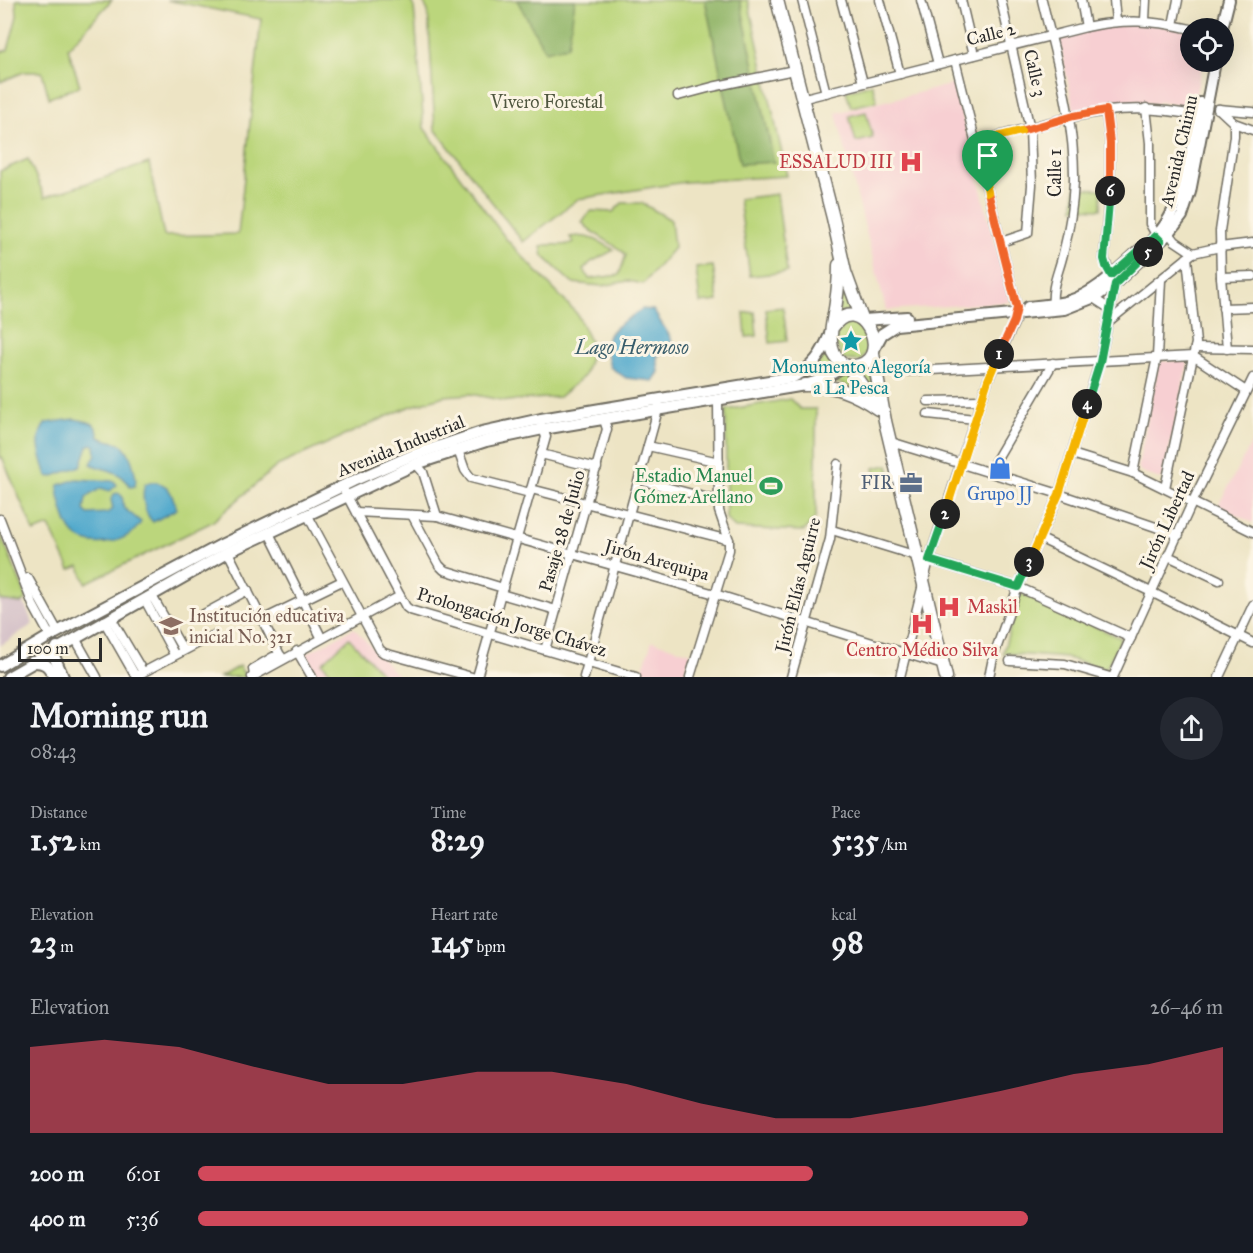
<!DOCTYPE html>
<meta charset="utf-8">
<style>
:root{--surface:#171b24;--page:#242831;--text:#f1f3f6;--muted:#9ea1a6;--accent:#d1495b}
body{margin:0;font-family:"IM FELL Great Primer",serif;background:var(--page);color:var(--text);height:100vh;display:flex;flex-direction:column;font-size:22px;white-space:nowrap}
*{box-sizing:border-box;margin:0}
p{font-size:20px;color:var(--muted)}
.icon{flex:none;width:33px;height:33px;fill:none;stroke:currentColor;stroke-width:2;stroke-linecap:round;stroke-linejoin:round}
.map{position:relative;height:677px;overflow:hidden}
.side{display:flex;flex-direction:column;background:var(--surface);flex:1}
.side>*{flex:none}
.tools{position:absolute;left:1180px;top:18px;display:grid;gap:12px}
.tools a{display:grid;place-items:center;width:54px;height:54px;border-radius:50%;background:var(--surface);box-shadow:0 6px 24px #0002;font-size:30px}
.scale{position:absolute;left:18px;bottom:15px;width:84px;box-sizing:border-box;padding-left:6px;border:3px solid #2b2b2b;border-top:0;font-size:16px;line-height:21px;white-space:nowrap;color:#2b2b2b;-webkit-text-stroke:4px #fcf5e5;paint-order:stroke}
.pin{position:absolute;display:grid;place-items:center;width:51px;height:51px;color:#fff;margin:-62px -26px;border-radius:50% 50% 50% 0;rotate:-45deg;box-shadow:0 0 6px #0007}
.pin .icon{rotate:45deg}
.km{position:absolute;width:30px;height:30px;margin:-15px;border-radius:50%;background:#222;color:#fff;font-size:16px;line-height:30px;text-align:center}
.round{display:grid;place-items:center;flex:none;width:63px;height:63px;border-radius:32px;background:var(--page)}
.overview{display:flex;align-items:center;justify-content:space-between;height:102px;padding:0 30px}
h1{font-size:33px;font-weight:800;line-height:45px}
.stats{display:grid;grid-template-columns:repeat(3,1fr);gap:9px;height:102px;padding:6px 30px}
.stats div{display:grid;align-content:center}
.stats b{font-size:30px;font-weight:800}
.stats small{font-size:16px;font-weight:400}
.stats p{font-size:16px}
.chart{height:168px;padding:12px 30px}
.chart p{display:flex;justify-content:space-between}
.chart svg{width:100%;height:108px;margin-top:6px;fill:var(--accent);opacity:.7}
ul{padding:0 30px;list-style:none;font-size:20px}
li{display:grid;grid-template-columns:96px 72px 1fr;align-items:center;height:45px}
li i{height:15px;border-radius:8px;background:var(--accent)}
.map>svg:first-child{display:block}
</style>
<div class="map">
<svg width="1253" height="677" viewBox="0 0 1253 677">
<rect width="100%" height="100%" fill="#fcf5e5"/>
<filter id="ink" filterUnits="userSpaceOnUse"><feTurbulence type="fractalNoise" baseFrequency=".0167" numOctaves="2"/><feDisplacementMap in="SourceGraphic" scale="12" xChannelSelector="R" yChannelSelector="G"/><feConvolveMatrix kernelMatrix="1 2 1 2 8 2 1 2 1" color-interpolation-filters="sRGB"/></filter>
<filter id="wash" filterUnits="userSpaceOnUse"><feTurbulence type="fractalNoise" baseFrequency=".008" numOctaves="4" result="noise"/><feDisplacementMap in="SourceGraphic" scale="24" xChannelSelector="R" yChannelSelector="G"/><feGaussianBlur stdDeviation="1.35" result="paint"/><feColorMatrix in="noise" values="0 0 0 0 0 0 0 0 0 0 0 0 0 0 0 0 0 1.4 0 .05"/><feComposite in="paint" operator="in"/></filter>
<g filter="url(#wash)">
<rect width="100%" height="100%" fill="#ede4c4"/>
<!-- built -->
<g fill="#f7cfd2">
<path d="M1123,23l27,1 41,7v31h12l-10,45 -34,-6 -2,3 -28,-3 -55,10 -15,-72 8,-1v-3z"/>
<path d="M954,84l56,218 -124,8 -50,-197z"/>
<path d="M1159,361h27l2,2 -25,115 -4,1 -19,-8 -2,-5z"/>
<path d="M1253,440v83l-35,-17z"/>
<path d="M354,628l45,49h-80l-13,-23z"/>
<path d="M652,641l39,12 -8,24h-23l-18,-6z"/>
</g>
<!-- industrial -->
<path fill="#d2bdc6" d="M0,547l33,77 -33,22z"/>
<!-- green -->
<g fill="#bbd67c" stroke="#738054" stroke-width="1.5">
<path d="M16,0h96l-44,48 12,38 -31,12 -7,-26h-18l-24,10v-30l8,-2 9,-34z"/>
<path d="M167,0h243l4,7 10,121 83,112 70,74 16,34 -9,28 -25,21 -53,4 -35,-7 -27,2 -38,12 -129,58 -65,56 -126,61 -7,-17 -9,4 -21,-44 -15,6 -32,-75 -2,1v-287l28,-12 17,38 104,-34 15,73 74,-2 23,-215z"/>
<path d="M422,0h326l39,176 -102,6 -107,17 -55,43 -88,-113 -7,-118z"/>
<path d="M872,84l5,17 -26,6 -5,-16z"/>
<path d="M866,112l7,26 -17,4 -7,-26z"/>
<path d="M1075,188l26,1v20l-27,-1z"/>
<path d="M777,194l10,78 -37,4 -11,-77z"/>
<path d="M622,203h20l29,17 3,28 -31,36 -15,-3 -26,5 -30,-3 -29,-27 -2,-10c12,-3 21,1 33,-3l-4,-6c18,-3 30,4 44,13l-23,12 -7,7 5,10 30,-4 7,-20c-13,-14 -32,-18 -44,-33l9,-11 22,1z"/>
<path d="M713,266l5,35 -18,2 -4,-35z"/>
<path d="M842,279l16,32 -20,2z"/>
<path d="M783,307l4,34 -17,2 -4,-34z"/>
<path d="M755,312l2,24 -11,1 -2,-24z"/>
<path d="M853,322l9,3 8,22 -9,14 -17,-1 -9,-16 3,-17 7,-4z"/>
<path d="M827,352l10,13 -14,12 -157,25 129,-21c16,-6 22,-16 32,-29z"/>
<path d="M870,365l6,32 -20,-26z"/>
<path d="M846,374l14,15 -1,1 -30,-10z"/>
<path d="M790,399l10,10h16v108l-12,14 -69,-3 -9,-9v-109z"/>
<path d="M888,465l5,20 -15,3 -4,-20z"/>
<path d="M0,533l26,63v4l-5,3 -21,-3z"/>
<path d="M1020,593l101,45 -15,31 -39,-11 -64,-5z"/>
<path d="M349,638l36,39h-50l-13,-14z"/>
<path d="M239,666l7,11h-26z"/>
</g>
<!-- forest -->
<g fill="#94b76c" stroke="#60714c" stroke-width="1.5">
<path d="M517,0h58l-7,46 -23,5z"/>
<path d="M705,0h35l34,162 -34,2z"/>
</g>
<!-- water -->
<g fill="#4fa8cc" stroke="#3d6a7c" stroke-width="1.5">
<path d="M642,309l11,1 18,28 1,9 -15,9 2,16 -6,9 -27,-3 -16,-11c-10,-38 3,-37 32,-58z"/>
<path d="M74,419c15,3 22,1 25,18 7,4 16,4 23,8 8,5 16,32 13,41l-4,1c-5,-7 -12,-14 -20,-16 -8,-3 -13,-3 -20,-7l5,-10 -1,-8 -3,-2 -4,2 -7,20 -30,11 -4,-1c-5,-18 -15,-37 -1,-53z"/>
<path d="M76,479l38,2 3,4 -7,6 -9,-3 -15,10 -2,12 4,4 19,-1 6,-4 -2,-9 3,-6 4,-1 4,3 2,12 17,14c-10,20 -50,30 -67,12 -7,-7 -11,-21 -13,-30 -2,-7 -4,-12 -2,-19z"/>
<path d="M153,482c17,1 19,13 24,27l-24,13c-9,-8 -12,-27 -8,-38z"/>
</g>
</g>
<g filter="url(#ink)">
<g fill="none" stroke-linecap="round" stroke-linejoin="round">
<!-- minor casing -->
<g stroke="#6f6c61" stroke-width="11">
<g id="minor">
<path d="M802,0l24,93"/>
<path d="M841,0l22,83"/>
<path d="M880,0l20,74"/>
<path d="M921,0l17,64"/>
<path d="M961,0l13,55"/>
<path d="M1042,0c14,59 33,120 32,181 -1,24 -5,50 -11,73 -5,21 -12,31 -10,54"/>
<path d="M1081,0l5,27"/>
<path d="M1114,0l2,21"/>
<path d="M1145,20l1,-20"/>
<path d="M1173,25l5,-25"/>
<path d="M678,96l34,-9 82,-17"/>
<path d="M801,99l285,-72c39,-8 66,-7 105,2"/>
<path d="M1146,108l4,35v81l8,14"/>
<path d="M1218,109l35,3"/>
<path d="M1219,109l15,14v13l-14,95 1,46 6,72"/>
<path d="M1234,123l19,7"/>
<path d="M976,142c80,-20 138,-45 221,-26"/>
<path d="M1169,233l6,8 18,12 27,-6 33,-4"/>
<path d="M1001,242l27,-9 4,-48 -2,-56 -29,-129"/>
<path d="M1221,277l32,-1"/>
<path d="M1093,298l17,11"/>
<path d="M1223,308l30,-1"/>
<path d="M1108,322l85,-69"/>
<path d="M1195,348l58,1"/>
<path d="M876,373l317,-17 53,35"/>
<path d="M928,401l53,-1"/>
<path d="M928,414l47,5"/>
<path d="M891,442l168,52 120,41"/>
<path d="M648,446l71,16"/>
<path d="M458,450l7,20 6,8 59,15"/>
<path d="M541,454l56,14"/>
<path d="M1072,454l61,19 120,59"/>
<path d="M416,464l7,8 14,44"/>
<path d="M989,472l64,-109"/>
<path d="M1133,473l24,-116 4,-77"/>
<path d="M639,480l80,21"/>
<path d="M1165,488l31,-145 -9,-85"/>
<path d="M531,489l198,51"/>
<path d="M345,492l61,115 4,3 226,67"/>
<path d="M356,512l81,4 278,78 228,71"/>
<path d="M307,514l73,136 4,3 88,24"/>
<path d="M412,515l27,50 5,5 59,18"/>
<path d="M0,519l33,86 17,31"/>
<path d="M832,530l186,57 113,51"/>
<path d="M269,533l52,104"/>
<path d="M1039,538l112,54 102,51"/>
<path d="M228,552l54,107"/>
<path d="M1168,556l51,24"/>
<path d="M28,578l30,54"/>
<path d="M501,594l55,16"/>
<path d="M152,596l31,54"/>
<path d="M145,600l29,54"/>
<path d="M202,615l46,-25"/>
<path d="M111,618l32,54"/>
<path d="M262,620l80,-39"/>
<path d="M104,621l32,56"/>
<path d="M75,638l22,39"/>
<path d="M545,650l62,-221 -3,-9"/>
<path d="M297,651l15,26"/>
<path d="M1010,661l55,3 45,13"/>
<path d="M136,676l76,-40"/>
<path d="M254,676l-1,-7 20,-12 8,-1"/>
<path d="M252,677l148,-81"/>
<path d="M477,677l69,-240 -4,-11"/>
<path d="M584,677l75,-271"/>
<path d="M690,677l39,-127v-10l-10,-29 -1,-110"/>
<path d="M791,677l39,-138 8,-75"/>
<path d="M900,677l29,-117 59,-180 27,-59 2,-13 -62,-248"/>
<path d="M989,677l4,-19 25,-71 41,-93 41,-133 8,-39 7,-39 -11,-24 6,-73v-43l-4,-33"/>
<path d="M1113,677l79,-174 61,-125"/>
<path d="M1219,677l34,-72"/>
</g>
</g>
<!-- major casing -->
<g stroke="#6f6c61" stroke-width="14">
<g id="major">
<path d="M1222,28l7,-28"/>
<path d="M1153,239c32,-29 39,-95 47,-136"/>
<path d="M1028,307c13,-2 28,-2 41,-6 29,-9 50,-33 72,-52"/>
<path d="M864,320l43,-3"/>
<path d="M874,349l8,-15 14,-9 168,-16 33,-13 18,-13 54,-50 13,-17 8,-24 25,-130"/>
<path d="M57,647l-3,9 9,21"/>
<path d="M32,662c13,-1 17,4 22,15"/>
<path d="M0,666l50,-30 173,-92 130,-63 60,-26 69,-23 59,-13 252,-42c20,-9 29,-23 37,-43"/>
<path d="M8,677l220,-125 188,-88 70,-23 57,-12 262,-44 16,-5 25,-15"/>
</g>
</g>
<!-- highway casing -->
<g stroke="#6f6c61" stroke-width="15">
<g id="highway">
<path d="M777,0l56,218 12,54 17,47"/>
<path d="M832,328c27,-40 62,28 27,37 -6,2 -13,2 -18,-2 -18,-16 -7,-42 -5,-61 2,-13 3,-25 3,-37"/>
<path d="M873,354l12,67 61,256"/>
<path d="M848,366l27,38"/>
<path d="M805,385c28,-1 50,8 73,24"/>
</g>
</g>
<!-- minor -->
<use href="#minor" stroke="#fff" stroke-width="8"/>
<!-- major -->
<use href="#major" stroke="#fff" stroke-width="10"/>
<!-- highway -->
<use href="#highway" stroke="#fff" stroke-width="12"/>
</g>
</g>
<g fill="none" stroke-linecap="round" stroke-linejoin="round" filter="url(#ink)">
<!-- split-1 casing -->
<g stroke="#fff" stroke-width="12">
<path id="split-1" d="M988,192l29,116 -3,13 -15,33"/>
</g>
<!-- split-2 casing -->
<g stroke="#fff" stroke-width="12">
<path id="split-2" d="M945,514l43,-134 11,-26"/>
</g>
<!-- split-3 casing -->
<g stroke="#fff" stroke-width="12">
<path id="split-3" d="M945,514l-16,46 89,27 11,-25"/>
</g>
<!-- split-4 casing -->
<g stroke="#fff" stroke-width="12">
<path id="split-4" d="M1029,562l30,-68 28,-90"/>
</g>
<!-- split-5 casing -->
<g stroke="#fff" stroke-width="12">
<path id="split-5" d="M1087,404l13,-42 15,-78 33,-32"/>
</g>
<!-- split-6 casing -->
<g stroke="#fff" stroke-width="12">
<path id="split-6" d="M1110,191l-6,68 2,7 5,9 45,-39 5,5 -13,11"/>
</g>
<!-- split-7 casing -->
<g stroke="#fff" stroke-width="12">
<path id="split-7" d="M1021,131l53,-15 32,-6 4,33v48"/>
</g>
<!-- split-8 casing -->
<g stroke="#fff" stroke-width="12">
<path id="split-8" d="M988,192l-12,-50 45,-11"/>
</g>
<!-- split-1 -->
<use href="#split-1" stroke="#f0652b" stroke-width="8"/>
<!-- split-2 -->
<use href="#split-2" stroke="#f5b400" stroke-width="8"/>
<!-- split-3 -->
<use href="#split-3" stroke="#22a559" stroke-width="8"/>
<!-- split-4 -->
<use href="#split-4" stroke="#f5b400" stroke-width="8"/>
<!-- split-5 -->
<use href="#split-5" stroke="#22a559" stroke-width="8"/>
<!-- split-6 -->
<use href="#split-6" stroke="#22a559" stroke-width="8"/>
<!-- split-7 -->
<use href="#split-7" stroke="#f0652b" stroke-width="8"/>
<!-- split-8 -->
<use href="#split-8" stroke="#f5b400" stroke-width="8"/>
</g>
<!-- icons -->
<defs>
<g id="hospital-bare" transform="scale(1.8)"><path d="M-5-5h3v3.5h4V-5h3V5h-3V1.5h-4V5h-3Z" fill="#e0444e" stroke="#fcf5e5" stroke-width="2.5" paint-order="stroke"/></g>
<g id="sight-bare" transform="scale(1.8)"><path d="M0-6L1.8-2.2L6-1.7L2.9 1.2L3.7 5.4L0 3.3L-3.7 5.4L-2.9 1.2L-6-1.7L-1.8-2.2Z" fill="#0f9aa8" stroke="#fcf5e5" stroke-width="2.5" paint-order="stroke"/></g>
<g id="shop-bare" transform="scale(1.8)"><path d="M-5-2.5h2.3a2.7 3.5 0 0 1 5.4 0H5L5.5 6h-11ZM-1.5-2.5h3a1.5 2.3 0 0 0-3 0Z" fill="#3f7fe0" stroke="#fcf5e5" stroke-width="2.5" paint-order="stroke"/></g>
<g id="office-bare" transform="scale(1.8)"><path d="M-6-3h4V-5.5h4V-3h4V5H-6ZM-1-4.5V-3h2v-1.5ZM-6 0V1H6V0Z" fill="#5c6f8a" stroke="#fcf5e5" stroke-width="2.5" paint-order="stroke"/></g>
<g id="stadium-bare" transform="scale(1.8)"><path d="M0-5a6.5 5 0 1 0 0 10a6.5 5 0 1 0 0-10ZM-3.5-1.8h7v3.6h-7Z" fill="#2e9e5b" stroke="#fcf5e5" stroke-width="2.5" paint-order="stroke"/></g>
<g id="school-bare" transform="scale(1.8)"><path d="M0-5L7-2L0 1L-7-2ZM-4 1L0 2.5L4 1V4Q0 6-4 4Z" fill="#8d6e63" stroke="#fcf5e5" stroke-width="2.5" paint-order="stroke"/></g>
</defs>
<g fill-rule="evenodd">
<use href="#hospital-bare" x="911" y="162"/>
<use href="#sight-bare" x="851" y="341"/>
<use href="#shop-bare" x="1000" y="468"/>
<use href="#office-bare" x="911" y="483"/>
<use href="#stadium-bare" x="771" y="486"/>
<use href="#hospital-bare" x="949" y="607"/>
<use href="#hospital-bare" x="922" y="624"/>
<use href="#school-bare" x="171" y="626"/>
</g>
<g text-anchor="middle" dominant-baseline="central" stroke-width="6" stroke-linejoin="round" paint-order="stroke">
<!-- street labels -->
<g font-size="18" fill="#2b2b2b" stroke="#fcf5e5">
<text transform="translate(991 34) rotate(-14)">Calle 2</text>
<text transform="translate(1035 73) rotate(77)">Calle 3</text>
<text transform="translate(1179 151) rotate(-77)">Avenida Chimu</text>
<text transform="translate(1055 173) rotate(-90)">Calle 1</text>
<text transform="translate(401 446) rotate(-22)">Avenida Industrial</text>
<text transform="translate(1167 520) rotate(-65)">Jirón Libertad</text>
<text transform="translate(562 531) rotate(-74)">Pasaje 28 de Julio</text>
<text transform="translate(657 560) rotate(16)">Jirón Arequipa</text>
<text transform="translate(798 585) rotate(-76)">Jirón Elías Aguirre</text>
<text transform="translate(512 622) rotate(17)">Prolongación Jorge Chávez</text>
</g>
<!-- park labels -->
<g font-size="18" fill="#4f563f" stroke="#fcf5e5">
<text x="547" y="102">Vivero Forestal</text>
</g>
<!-- health labels -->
<g font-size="18" fill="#be3a42" stroke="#fcf5e5" text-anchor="end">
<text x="893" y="162">ESSALUD III</text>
<text x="967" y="607" text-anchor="start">Maskil</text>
<text x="922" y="650" text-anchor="middle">Centro Médico Silva</text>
</g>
<!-- culture labels -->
<g font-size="18" fill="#0d838f" stroke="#fcf5e5">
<text x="851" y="367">Monumento Alegoría<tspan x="851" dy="21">a La Pesca</tspan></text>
</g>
<!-- leisure labels -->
<g font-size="18" fill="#27864d" stroke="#fcf5e5" text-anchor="end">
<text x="753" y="476">Estadio Manuel<tspan x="753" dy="21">Gómez Arellano</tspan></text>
</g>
<!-- service labels -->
<g font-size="18" fill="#4e5e75" stroke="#fcf5e5" text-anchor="end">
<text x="893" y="483">FIR</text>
</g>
<!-- shop labels -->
<g font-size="18" fill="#366cbe" stroke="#fcf5e5">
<text x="1000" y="494">Grupo JJ</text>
</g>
<!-- education labels -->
<g font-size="18" fill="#785e54" stroke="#fcf5e5" text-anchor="start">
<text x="189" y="616">Institución educativa<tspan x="189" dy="21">inicial No. 321</tspan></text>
</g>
<!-- water labels -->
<g font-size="20" font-style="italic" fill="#395d6b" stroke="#fcf5e5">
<text x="632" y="347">Lago Hermoso</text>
</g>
</g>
</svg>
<div class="tools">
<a><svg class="icon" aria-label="locate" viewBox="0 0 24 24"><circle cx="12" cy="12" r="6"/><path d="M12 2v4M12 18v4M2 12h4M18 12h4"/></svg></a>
</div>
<div class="scale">100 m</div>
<div class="pin" style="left:988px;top:192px;background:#1e9e55"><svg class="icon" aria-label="arrive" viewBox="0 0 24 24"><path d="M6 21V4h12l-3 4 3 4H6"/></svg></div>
<b class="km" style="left:999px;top:354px">1</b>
<b class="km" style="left:945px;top:514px">2</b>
<b class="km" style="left:1029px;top:562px">3</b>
<b class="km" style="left:1087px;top:404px">4</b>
<b class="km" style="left:1148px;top:252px">5</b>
<b class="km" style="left:1110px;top:191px">6</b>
</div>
<section class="side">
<div class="overview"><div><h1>Morning run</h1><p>08:43</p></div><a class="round"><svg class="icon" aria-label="share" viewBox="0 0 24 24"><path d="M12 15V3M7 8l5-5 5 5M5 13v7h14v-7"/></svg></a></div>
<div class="stats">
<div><p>Distance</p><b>1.52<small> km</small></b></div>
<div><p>Time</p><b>8:29</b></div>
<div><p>Pace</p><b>5:35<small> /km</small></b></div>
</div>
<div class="stats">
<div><p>Elevation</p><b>23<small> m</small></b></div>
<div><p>Heart rate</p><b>145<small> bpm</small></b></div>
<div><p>kcal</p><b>98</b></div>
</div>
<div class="chart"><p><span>Elevation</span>26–46 m</p>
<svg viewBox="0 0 160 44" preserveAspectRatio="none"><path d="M0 44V9L10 6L20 9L30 17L40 24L50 24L60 19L70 19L80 24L90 32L100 38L110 38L120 33L130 27L140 20L150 16L160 9V44z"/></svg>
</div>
<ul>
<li><b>200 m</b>6:01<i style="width:60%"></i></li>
<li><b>400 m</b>5:36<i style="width:81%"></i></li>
</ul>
</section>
